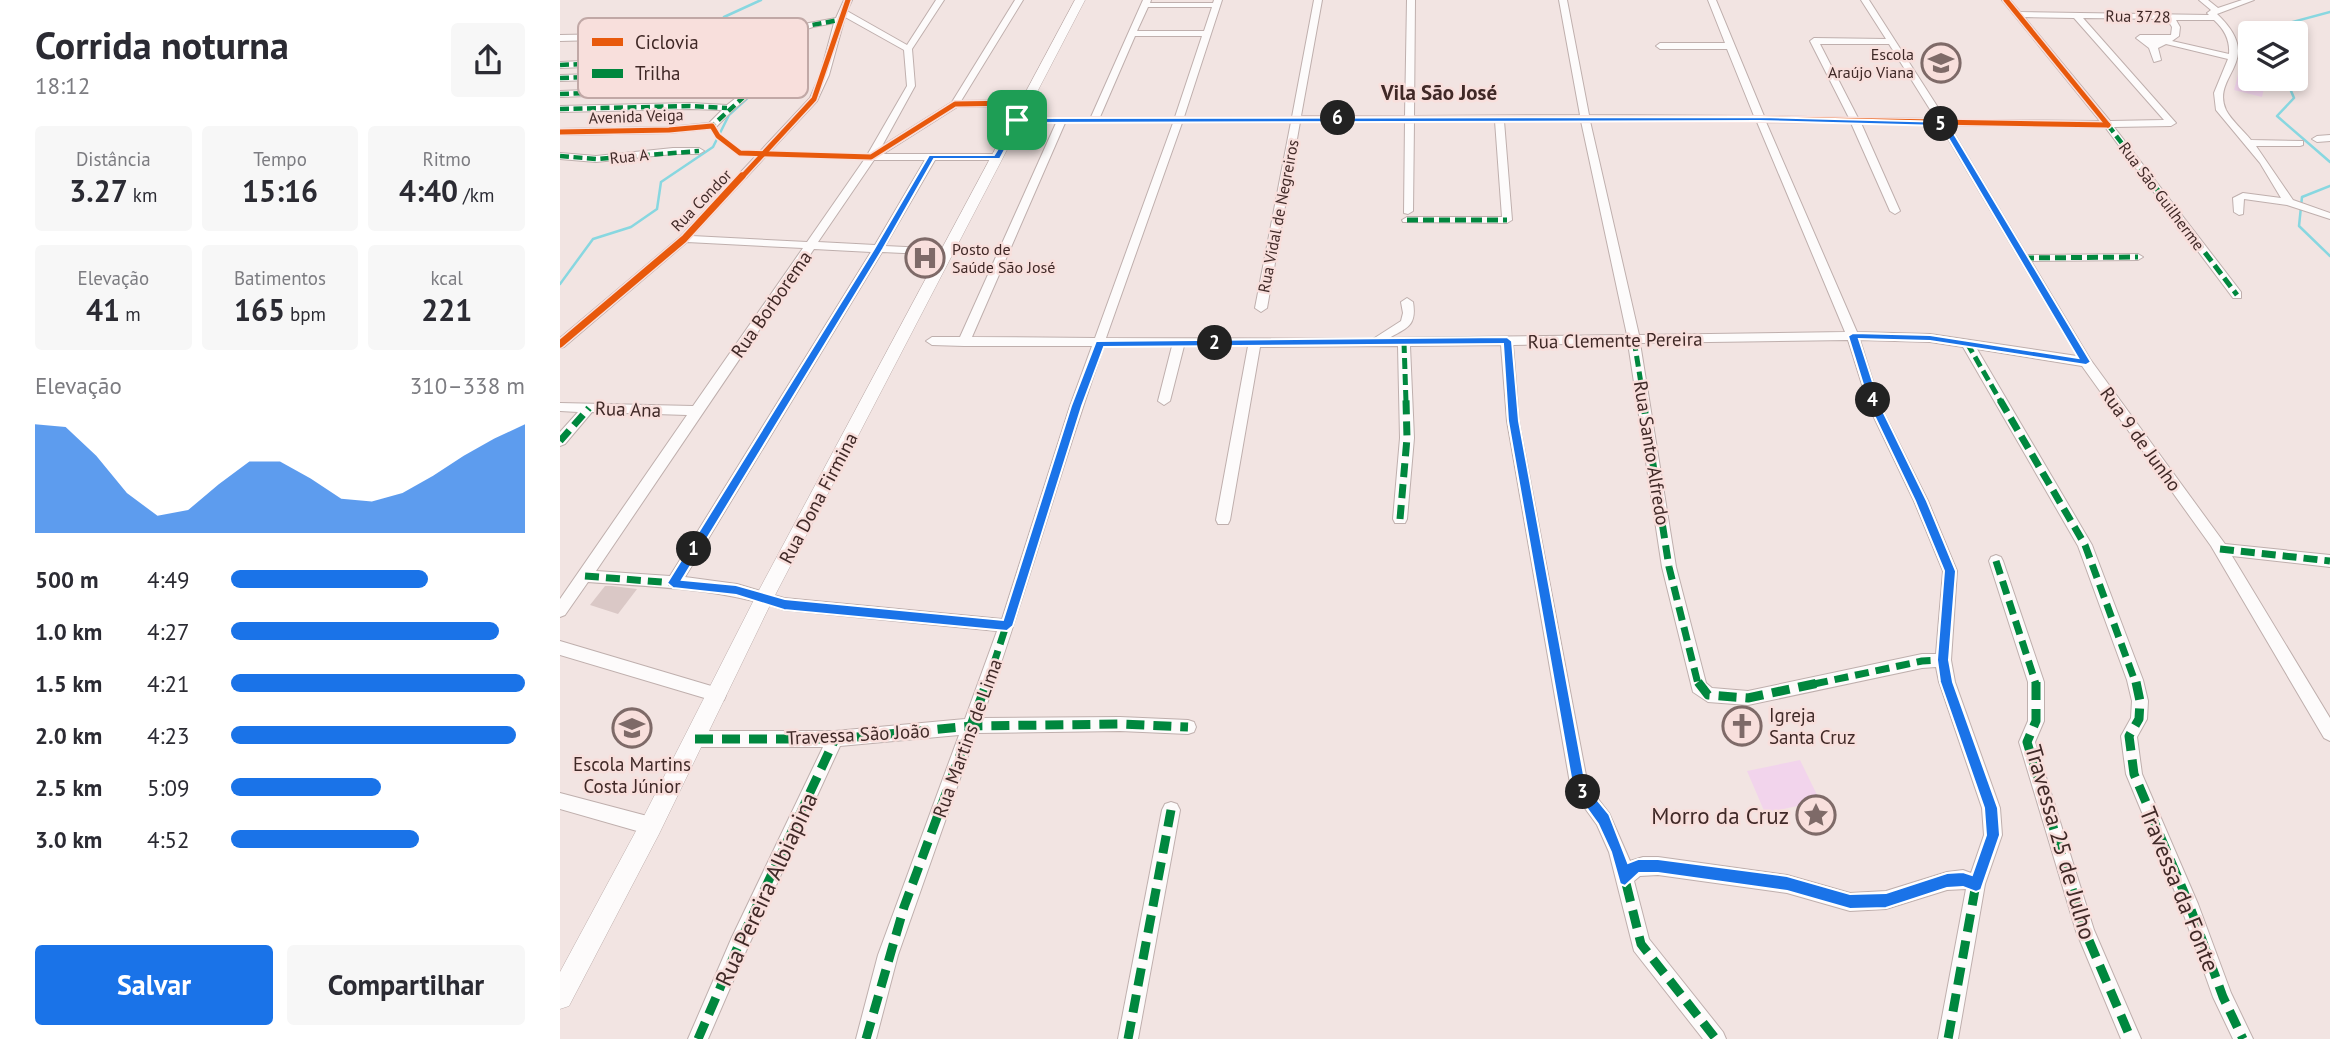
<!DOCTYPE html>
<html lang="pt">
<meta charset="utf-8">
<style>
:root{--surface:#fff;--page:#f7f7f7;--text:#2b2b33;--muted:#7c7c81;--accent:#1a73e8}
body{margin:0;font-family:"PT Sans",sans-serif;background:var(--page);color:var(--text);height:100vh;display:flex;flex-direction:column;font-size:26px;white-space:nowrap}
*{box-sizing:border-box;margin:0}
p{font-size:23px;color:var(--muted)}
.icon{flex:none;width:38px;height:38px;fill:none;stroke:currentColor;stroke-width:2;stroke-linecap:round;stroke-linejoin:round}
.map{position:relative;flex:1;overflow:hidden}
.sheet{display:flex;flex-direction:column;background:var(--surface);width:560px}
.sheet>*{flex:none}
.tools{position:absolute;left:1678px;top:21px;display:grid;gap:14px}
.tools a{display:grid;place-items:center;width:70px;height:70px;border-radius:7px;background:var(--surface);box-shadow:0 4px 10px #0003;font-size:35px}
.pin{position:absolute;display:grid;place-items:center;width:60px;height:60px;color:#fff;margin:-30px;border-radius:14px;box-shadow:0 4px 10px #0006}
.km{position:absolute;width:35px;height:35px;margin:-18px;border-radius:50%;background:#222;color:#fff;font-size:19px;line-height:35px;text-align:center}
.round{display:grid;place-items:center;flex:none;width:74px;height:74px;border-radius:7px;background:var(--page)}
.headline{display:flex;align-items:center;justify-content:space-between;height:119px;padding:0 35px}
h1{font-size:38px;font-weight:800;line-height:52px}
.stats{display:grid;grid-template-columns:repeat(3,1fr);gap:10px;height:119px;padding:7px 35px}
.stats div{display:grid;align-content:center;border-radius:7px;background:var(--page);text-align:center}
.stats b{font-size:30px;font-weight:800}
.stats small{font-size:19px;font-weight:400}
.stats p{font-size:19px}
.chart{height:196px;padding:14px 35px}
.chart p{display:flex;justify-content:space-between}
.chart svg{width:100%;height:126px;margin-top:7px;fill:var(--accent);opacity:.7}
.primary-button{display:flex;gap:14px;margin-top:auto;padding:14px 35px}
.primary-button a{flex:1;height:80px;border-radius:7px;background:var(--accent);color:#fff;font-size:28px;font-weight:800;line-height:80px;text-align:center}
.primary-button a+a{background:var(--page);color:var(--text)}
ul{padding:0 35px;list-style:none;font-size:23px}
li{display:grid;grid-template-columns:112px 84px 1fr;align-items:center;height:52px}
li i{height:18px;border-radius:9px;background:var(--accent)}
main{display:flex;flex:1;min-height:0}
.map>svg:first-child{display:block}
</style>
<main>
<section class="sheet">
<div class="headline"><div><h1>Corrida noturna</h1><p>18:12</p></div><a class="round"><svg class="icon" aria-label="share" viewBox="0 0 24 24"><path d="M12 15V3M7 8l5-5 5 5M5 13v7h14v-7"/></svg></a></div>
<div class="stats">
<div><p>Distância</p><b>3.27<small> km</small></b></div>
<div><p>Tempo</p><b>15:16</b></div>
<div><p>Ritmo</p><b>4:40<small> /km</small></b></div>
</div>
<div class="stats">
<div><p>Elevação</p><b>41<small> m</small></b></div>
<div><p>Batimentos</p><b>165<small> bpm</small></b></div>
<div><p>kcal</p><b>221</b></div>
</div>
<div class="chart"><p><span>Elevação</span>310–338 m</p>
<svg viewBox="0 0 160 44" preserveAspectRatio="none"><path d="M0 44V6L10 7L20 17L30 30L40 38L50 36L60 27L70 19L80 19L90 25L100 32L110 33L120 30L130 24L140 17L150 11L160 6V44z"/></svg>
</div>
<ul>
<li><b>500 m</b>4:49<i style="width:67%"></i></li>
<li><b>1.0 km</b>4:27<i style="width:91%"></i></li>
<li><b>1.5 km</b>4:21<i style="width:100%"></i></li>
<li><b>2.0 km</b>4:23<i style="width:97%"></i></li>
<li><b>2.5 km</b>5:09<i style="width:51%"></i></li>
<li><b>3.0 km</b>4:52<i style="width:64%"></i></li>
</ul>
<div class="primary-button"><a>Salvar</a><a>Compartilhar</a></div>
</section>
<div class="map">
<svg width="1770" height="1039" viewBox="0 0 1770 1039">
<rect width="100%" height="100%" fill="#f2e4e2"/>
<!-- green -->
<g fill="#f2d4ec">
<path d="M1680,67l10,3v9h16l-4,18 -28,-7z"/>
<path d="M1240,760l20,41 -55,12 -18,-42z"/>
</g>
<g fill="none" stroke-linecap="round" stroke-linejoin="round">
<!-- stream -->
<g stroke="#88d7e0" stroke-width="2.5">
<path d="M1714,33v-6l56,-15"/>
<path d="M199,43l-6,-7 -38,-5 9,-14 37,-17"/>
<path d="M1726,79l8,19 -17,18 53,46"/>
<path d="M1770,186l-28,11 -3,29 31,30"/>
<path d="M0,284l33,-45 38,-12 26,-18 4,-27 52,-35 16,-32 23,-21"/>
</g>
</g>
<!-- building -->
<g fill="#dac8c6">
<path d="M45,586h7l25,3 -19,25 -28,-9z"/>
<circle cx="1182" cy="727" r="13"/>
</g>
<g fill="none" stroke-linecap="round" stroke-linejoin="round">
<!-- minor casing -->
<g stroke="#bfafad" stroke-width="2">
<g id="minor">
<path d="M284,0h8l-5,11 60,34 29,-45h8l-32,49 3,37 -33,60 70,-44 63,-102h8l-62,101 65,-1 5,3 -5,3 -69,1 -74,47h114l5,3 -5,3h-62l-50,86 61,3 5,3 -5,3 -64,-3 -197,325 52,7 47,14 218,21 68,-213 22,-60h-128l-32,-1 -6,-4 6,-4h28l96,-214h-39l-5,-3 5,-3h74l52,-117h8l-1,3h63l1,-3h8l-38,117h108l22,-117h8l-21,116h104l2,-116h8l-1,116 166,-1 -21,-115h8l22,115 165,1 -27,-67h-67l-4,-3 4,-3h65l-17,-43h8l48,116 85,2 -39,-77 4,-3 72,1 -25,-39h8l77,120 154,1 -98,-121h8l10,12 189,3 -2,-2 4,-3 -12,-10h9l10,8 24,-8h12l-37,14c50,47 -7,61 9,96 5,10 18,21 25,30l52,1v4l-3,1h-44l37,54 37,13v6l-43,-14 -43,-6 -1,15 -4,1 -5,-3 -1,-14 10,-5 38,5 -21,-35 -44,-53 -2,-17 14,-34 -62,-15 -8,4 3,12 -7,2 -5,-14 -13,-10 4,-3h31l1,-8 -5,-8 -84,-1 93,105 -5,3 -57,1 127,165v6h-8l-128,-171 -156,-2 78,130 111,-1 5,3 -5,3 -107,1 59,98 135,185 105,11v12l-98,-11 98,162v23l-6,-3 -113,-192 -129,-180 -105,-17 115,196 51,135 5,21 -1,18 -10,18 5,37 56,130 33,89 22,46h-20l-20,-42 -33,-93 -54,-130 -5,-38 10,-18 1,-17 -5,-21 -49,-134 -115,-199 -33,-5 -70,-2 21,67 47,94 29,70 -6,89 4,22 45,126 2,27 -17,49 -27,155h-20l28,-150 -19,1 -61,19 -36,2 -63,-18 -129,-18 -18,1 -6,5 15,58 74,93 3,7h-23l-69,-88 -25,-99 -12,-27 -26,-36 -64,-368 -6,-76 -91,1 4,92 -7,81 -2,4h-10l-2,-4 7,-81 -2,-92 -138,1 -30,173 -2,4h-10l-2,-4 32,-174h-64l-14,55 -6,4 -6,-4 14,-55h-68c-44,123 -78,249 -122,372l138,-1 68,3 6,2 2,5 -2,5 -6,2 -68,-3 -144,2 -78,222 -22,84h-20l22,-84 81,-220 -119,11 -94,205 -38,88h-20l44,-102 91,-190h-128l-6,-3 -2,-5 2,-5 6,-3h140l130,-12 32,-88 -213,-21c-64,-22 -129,-23 -196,-28l-23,33 -5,2v-18l127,-184 -95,-3 -27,32 -5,2v-14l18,-20 -18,-1v-8l133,3 110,-158 -116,-6 -123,105 -4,1v-10l120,-101 130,-139 10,-23 14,-52 -21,4 -46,15 22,17 -13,15 -43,36 -18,18 -46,5 -109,2v-6l109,-2 40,-4 13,-13 -32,-1 -130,3v-6l130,-3 37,2 19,-15 -186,7v-6l192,-7 12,-9 -204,6v-6l210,-6 10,-10 -220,9v-6l211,-9 -13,-10v-4l51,-16 27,-5zM588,7h64l-8,24h-67zM285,17l59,33 3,36 -41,71 -59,85 -115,-6 125,-135 12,-26zM1464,17l50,1 90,102 -54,1zM1616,20h38c11,10 16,20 15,34l-57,-13 7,-5 1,-9zM575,36h67l-27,81h-75zM1260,44h69l47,75 -78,-1zM845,121l-1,92 4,1 5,-3 1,-90h81l7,96h-95l-5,3 1,2 104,1 5,-3 -8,-99h77l46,214 -238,3c18,-10 28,-12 24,-36l-6,-4 -6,4 2,11 -2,8 -28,18 -267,-1 76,-215 109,-1 -36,186 6,4 6,-4 33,-186zM1030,121l167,1 88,210 -206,3zM1206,122l85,1 39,88 5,3 5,-3 -39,-88 79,2 137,231 -147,-22 -73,-2zM505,123h108l-78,215 -123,-1zM314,160h51l-50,85 -57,-3zM254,249l57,3 -201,324 -74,-5zM1288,340l21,67 45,94 29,70 -7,83h-14l-174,37 -36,-3 -6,-5 -30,-116 -36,-224zM1068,343l34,224 31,125 15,10 40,3 174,-37 14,-1 3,15 43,126 2,27 -13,38 -8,-3 -16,2 -61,19 -36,2 -63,-18 -129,-18h-15l-13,4 -21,-48 -21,-27 -69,-365 -6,-76z"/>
<path d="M109,33l4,3 -1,2 -112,3v-6z"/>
<path d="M1770,135v6l-13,1 -5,-3 5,-3z"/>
<path d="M113,148h26l5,3 -5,3h-26l-77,8 -36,-3v-6l36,3z"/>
<path d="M1436,555l5,2 2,4 41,121v39l-9,21 59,188 47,109h-20l-45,-108 -57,-189 9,-21v-39l-39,-121 2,-4z"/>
<path d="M0,641l158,47 6,2 2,5 -2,5 -6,2 -158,-47z"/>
<path d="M0,793l91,24 6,3 3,6 -3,6 -6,3 -91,-26z"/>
<path d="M611,802l6,2 3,6 -42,229h-20l44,-229 3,-6z"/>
</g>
</g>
<!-- tertiary casing -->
<g stroke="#bfafad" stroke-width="1">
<path id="tertiary" d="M515,0h10l-313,601 -113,233 -90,172 -9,3v-37l83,-154 115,-226z"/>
</g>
<!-- minor -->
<use href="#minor" fill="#fdfbfb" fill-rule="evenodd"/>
<!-- tertiary -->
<use href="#tertiary" fill="#fdfbfb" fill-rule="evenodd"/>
<!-- quiet-far3 -->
<g stroke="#00873e" stroke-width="4.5" stroke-dasharray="9 4.5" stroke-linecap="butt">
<path d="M201,41l51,-16 27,-5"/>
<path d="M0,65l221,-10"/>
<path d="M0,78l213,-6"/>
<path d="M0,94l195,-7"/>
<path d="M0,109l130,-3 37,2"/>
<path d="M1548,125l40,53"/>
<path d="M147,126h5l73,-67 -24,-18"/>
<path d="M0,156l36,3 103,-8"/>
</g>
<!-- quiet-far2 -->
<g stroke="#00873e" stroke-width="5" stroke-dasharray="11 5" stroke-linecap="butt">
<path d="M1587,176l90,119"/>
<path d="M847,220h100"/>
<path d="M1463,258l115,-1"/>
<path d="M1293,336l20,66"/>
<path d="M947,340l5,62"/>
<path d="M1074,340l10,62"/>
<path d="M844,342l2,60"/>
<path d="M1407,343l34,59"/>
<path d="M519,402l21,-58"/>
</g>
<!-- quiet-far1 -->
<g stroke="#00873e" stroke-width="7" stroke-dasharray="14 7" stroke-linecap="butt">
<path d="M951,400l50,284"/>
<path d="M1083,400l26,167 29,117"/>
<path d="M1313,400l48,101 29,70 -7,89 5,24"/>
<path d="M1440,400l85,145 51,139"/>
<path d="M0,441l29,-33"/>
<path d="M840,519l7,-81 -1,-38"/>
<path d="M1660,549l110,12"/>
<path d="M1436,561l40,123"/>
<path d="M25,576l127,10 72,18 223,22"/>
<path d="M427,684l93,-284"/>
<path d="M1254,684l108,-23 21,-1"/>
</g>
<!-- quiet -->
<g stroke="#00873e" stroke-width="9" stroke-dasharray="18 9" stroke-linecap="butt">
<path d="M1001,682l19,107 23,30 15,32 23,93 75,95"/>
<path d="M1138,682l10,13 40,3 75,-16"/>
<path d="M1387,682l44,126 2,27 -17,49 -28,155"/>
<path d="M1476,682v39l-9,21 58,189 46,108"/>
<path d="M1576,682l4,19 -1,18 -10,17 5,38 55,130 34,93 20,42"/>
<path d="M135,739h140l137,-13 148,-2 68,3"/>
<path d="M1065,879l10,-11c21,-6 128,10 154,17 20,4 42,15 62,17 41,3 89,-32 125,-18"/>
<path d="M138,1039l41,-95 96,-205"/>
<path d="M306,1039l38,-132 83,-225"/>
<path d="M568,1039l43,-229"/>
</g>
<!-- cycleway-far1 casing -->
<g stroke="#f8dfdc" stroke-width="8">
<g id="cycleway-far1">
<path d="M1446,0l102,125"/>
<path d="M0,132l109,-2 43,-4 6,10 22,17 131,4 84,-53 71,-1 -9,17 743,-1 348,6"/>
<path d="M181,178l73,-79 34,-99"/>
</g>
</g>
<!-- cycleway casing -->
<g stroke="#f8dfdc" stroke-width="10">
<path id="cycleway" d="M0,344l124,-105 58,-63"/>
</g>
<!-- cycleway-far1 -->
<use href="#cycleway-far1" stroke="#e8590c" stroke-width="5"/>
<!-- cycleway -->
<use href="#cycleway" stroke="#e8590c" stroke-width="7"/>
</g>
<!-- route -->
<path fill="#1a73e8" stroke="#fff" stroke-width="2" fill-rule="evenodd" d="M1200,117l187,5 144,240 -5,3 -156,-24 -71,-2 22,68 46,94 29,70 -7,89 4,22 45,126 2,27 -19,55 -5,2 -13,-5 -16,1 -61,20 -36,1 -63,-18 -129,-18h-19l-14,13 -5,-2 -9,-32 -13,-28 -25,-35 -65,-368 -5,-77 -399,3 -22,59 -69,220 -6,5 -223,-21 -48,-15 -63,-7 -6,-5 207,-334 55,-94h65l23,-37zM1200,121l181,5 137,232 -148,-23 -77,-2 -5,3 22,71 45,94 29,70 -7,89 3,22 44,126 2,27 -14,40 -9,-3 -16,1 -61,20 -36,1 -63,-18 -129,-17h-20l-10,4 -19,-49 -23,-28 -67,-365 -7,-80 -5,-4 -411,4 -25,65 -68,214 -218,-21 -49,-14 -54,-5 201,-331 51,-90h66l19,-36z"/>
<!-- icons -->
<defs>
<g id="school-ring" transform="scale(2.0125)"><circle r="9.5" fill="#f8dfdc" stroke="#7e6a68" stroke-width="1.5"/><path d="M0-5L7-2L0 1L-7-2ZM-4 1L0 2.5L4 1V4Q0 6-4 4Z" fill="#7e6a68"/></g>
<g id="hospital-ring" transform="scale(2.0125)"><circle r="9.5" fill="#f8dfdc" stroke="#7e6a68" stroke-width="1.5"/><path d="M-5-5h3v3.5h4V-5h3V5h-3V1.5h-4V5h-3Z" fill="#7e6a68"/></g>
<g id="church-ring" transform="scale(2.0125)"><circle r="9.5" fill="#f8dfdc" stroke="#7e6a68" stroke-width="1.5"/><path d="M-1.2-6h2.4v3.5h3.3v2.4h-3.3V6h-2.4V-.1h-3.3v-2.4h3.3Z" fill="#7e6a68"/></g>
<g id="sight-ring" transform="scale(2.0125)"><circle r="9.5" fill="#f8dfdc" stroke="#7e6a68" stroke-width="1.5"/><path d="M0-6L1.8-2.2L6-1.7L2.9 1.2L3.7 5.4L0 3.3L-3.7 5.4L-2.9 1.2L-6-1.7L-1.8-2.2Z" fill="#7e6a68"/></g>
</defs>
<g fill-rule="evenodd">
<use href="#school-ring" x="1381" y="63"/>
<use href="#hospital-ring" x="365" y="258"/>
<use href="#church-ring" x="1182" y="726"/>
<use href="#school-ring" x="72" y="728"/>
<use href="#sight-ring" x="1256" y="815"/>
</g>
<g text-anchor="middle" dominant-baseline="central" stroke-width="5" stroke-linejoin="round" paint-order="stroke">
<!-- far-street labels -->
<g font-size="16" fill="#402927" stroke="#f8dfdc">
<text transform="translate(1578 16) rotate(1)">Rua 3728</text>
<text transform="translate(76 116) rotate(-2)">Avenida Veiga</text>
<text transform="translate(69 156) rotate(-6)">Rua A</text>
<text transform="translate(1602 196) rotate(53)">Rua São Guilherme</text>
<text transform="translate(141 200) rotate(-46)">Rua Condor</text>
<text transform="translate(718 216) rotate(-79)">Rua Vidal de Negreiros</text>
</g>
<!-- far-poi labels -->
<g font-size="16" fill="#402927" stroke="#f8dfdc" text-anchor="end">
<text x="1354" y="54">Escola<tspan x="1354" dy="18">Araújo Viana</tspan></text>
<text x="392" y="249" text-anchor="start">Posto de<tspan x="392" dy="18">Saúde São José</tspan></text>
</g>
<!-- street labels -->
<g font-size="19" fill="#402927" stroke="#f8dfdc">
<text transform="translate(211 304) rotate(-55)">Rua Borborema</text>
<text transform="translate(1055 340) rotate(-1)">Rua Clemente Pereira</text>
<text transform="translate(68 409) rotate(2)">Rua Ana</text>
<text transform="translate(1581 439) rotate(54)">Rua 9 de Junho</text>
<text transform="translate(1092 453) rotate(81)">Rua Santo Alfredo</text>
<text transform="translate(258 498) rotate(-62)">Rua Dona Firmina</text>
<text transform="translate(298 734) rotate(-3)">Travessa São João</text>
<text transform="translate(407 738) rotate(-70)">Rua Martins de Lima</text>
</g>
<!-- poi labels -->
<g font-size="19" fill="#402927" stroke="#f8dfdc" text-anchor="start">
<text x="1209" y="715">Igreja<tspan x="1209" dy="22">Santa Cruz</tspan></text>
<text x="72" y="764" text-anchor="middle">Escola Martins<tspan x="72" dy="22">Costa Júnior</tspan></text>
</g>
<!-- far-district labels -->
<g font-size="21" font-weight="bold" fill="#402927" stroke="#f8dfdc">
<text x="879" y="92">Vila São José</text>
</g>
<!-- near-poi labels -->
<g font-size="23" fill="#402927" stroke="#f8dfdc" text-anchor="end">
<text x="1229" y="815">Morro da Cruz</text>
</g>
<!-- near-street labels -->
<g font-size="23" fill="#402927" stroke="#f8dfdc">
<text transform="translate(1501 842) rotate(74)">Travessa 25 de Julho</text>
<text transform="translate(206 889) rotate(-65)">Rua Pereira Albiapina</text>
<text transform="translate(1620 889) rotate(68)">Travessa da Fonte</text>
</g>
</g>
<!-- legend -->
<rect x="18" y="18" width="230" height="80" rx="10" fill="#f8dfdc" stroke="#c1a8a6" stroke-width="2"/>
<rect x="32" y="38" width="31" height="8" fill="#e8590c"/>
<rect x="32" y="69" width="31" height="9" fill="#00873e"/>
<g font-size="19" fill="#402927">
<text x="75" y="49">Ciclovia</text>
<text x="75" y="80">Trilha</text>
</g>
</svg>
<div class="tools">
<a><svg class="icon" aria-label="layers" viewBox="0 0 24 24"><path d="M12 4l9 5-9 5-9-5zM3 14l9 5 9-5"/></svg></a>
</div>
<div class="pin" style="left:457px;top:120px;background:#1e9e55"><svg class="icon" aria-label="arrive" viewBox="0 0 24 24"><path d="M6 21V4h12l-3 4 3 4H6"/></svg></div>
<b class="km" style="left:134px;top:549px">1</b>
<b class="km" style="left:655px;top:343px">2</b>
<b class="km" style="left:1023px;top:792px">3</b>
<b class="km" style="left:1313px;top:400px">4</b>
<b class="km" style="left:1381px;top:124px">5</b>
<b class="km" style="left:778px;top:118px">6</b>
</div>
</main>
